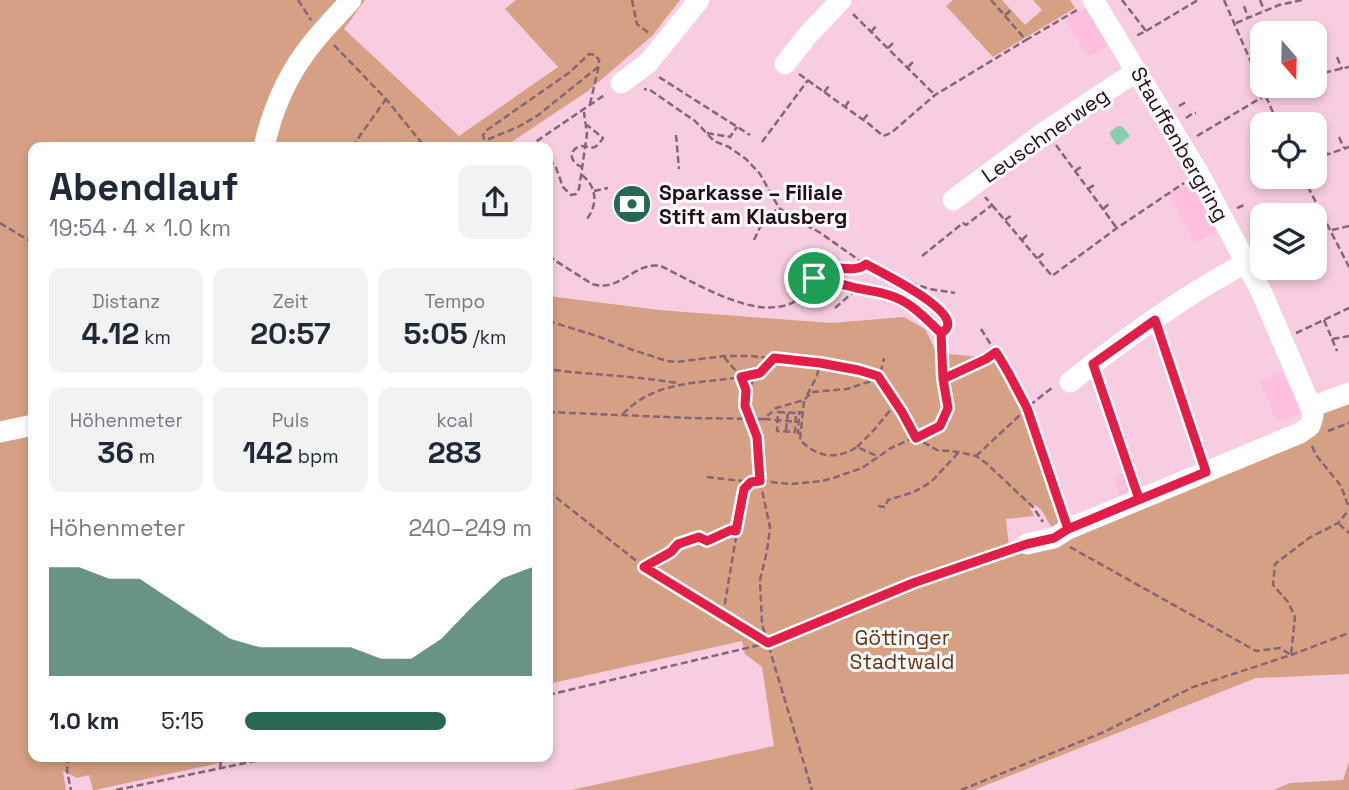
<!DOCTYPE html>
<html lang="de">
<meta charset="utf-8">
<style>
:root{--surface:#fff;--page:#f2f2f3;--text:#1f2937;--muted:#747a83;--accent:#2a6752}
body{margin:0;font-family:"Space Grotesk",sans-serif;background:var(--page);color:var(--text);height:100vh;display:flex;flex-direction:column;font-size:26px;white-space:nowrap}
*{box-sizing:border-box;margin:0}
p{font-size:23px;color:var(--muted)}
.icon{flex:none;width:38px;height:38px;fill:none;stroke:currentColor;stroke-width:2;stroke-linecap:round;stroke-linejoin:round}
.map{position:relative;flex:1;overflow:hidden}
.sheet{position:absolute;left:28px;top:142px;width:525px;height:620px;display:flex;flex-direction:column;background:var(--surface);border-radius:14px;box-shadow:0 4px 10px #0003}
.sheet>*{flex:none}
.needle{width:46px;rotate:160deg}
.controls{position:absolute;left:1250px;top:21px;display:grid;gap:14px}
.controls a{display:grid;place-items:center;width:77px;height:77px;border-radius:14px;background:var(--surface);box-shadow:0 4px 10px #0003;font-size:35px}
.pin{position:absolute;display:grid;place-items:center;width:60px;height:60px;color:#fff;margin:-30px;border:4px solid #fff;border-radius:50%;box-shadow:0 2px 7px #0007}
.round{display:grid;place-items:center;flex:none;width:74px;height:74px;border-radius:14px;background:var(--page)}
.overview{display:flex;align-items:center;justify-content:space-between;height:119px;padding:0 21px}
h1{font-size:38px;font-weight:700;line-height:52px}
.metrics{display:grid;grid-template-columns:repeat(3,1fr);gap:10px;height:119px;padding:7px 21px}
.metrics div{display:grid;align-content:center;border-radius:14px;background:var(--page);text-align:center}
.metrics b{font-size:30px;font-weight:700}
.metrics small{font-size:19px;font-weight:400}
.metrics p{font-size:19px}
.chart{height:196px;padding:14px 21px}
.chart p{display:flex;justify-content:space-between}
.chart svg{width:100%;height:126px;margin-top:7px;fill:var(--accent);opacity:.7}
ul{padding:0 21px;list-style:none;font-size:23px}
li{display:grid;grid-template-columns:112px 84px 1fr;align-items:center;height:52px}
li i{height:18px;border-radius:9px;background:var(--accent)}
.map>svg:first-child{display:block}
</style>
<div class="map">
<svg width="1349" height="790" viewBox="0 0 1349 790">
<rect width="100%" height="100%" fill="#f8cde1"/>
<!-- built -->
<g fill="#febfde">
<path d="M1087,6l23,38 -22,13 -23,-38z"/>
<path d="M1192,182l26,48 -23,13 -26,-49z"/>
<path d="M1283,372l17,41 -23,10 -17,-42z"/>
<path d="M1127,472l8,24 -14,5 -8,-24z"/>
</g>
<!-- green -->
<g fill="#d6a084">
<path d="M0,0h365l-21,29 115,107 99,-69 -53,-58 11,-9h164l-28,36 -64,55 -84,56h-471v609h218l-156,34h-2l-4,-15 -12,3 -14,-7 3,19h-66z"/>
<path d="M953,0h49l23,25 17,-15 -9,-10h37l5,8 -82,49 -47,-51z"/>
<path d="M548,296l111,14 172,13 73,-6 21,12 12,24 56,5 27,44 43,123 -9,4c-9,-7 -10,-24 -22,-24l-2,3 4,8 -28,3 4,38 40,-13 273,-131 26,-11v272l-93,4 -282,112h-403l203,-44 -12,-79 -17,-13 -3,-13 -194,43z"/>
<path d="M1349,762v28h-76l17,-7 53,-3z"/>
</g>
<!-- water -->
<path fill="#87ceb2" d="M1118,126h4l8,10 -11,9 -3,-1 -6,-9v-3z"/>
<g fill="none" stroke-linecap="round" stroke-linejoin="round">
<!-- path -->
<g stroke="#866575" stroke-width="2.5" stroke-dasharray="7 3.5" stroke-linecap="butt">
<path d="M298,0l13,20"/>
<path d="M632,0l5,24 13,10"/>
<path d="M991,0l35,40 51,-30"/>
<path d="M1122,0l24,31 -10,5"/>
<path d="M1224,0l54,124"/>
<path d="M1260,0l4,10"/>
<path d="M1244,6l4,11"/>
<path d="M853,14l82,81"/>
<path d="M1005,15l6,-5"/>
<path d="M1236,23l43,-18 23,-5"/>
<path d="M1146,31l52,-31"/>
<path d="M871,32l5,-6"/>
<path d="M334,45l52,54 39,48"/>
<path d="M888,48l5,-5"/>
<path d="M1337,57l5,12"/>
<path d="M1322,63l4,10"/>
<path d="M908,67l5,-5"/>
<path d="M799,74l70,50 14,12 8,-3 44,-38 91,-55"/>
<path d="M1314,75l35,-8"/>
<path d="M659,77l91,58"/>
<path d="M824,92l5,-6"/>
<path d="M590,104l9,-39v-5l-4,-5 -6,-1 -19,18 -83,58 -4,5 1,4h5l29,-12 19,-11 61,-49"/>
<path d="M1179,106l9,-5"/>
<path d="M845,107l4,-6"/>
<path d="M1186,118l7,-5h3"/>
<path d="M863,120l5,-6"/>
<path d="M707,133l23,4 7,-10"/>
<path d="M676,135l3,34"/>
<path d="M1197,136l84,-50"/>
<path d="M1339,137l5,11"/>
<path d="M762,142l46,-62"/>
<path d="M1323,143l4,11"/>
<path d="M1056,145l60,82"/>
<path d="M352,147l34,-48"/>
<path d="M528,147l78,-53"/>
<path d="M1314,159l35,-12"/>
<path d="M548,160l7,5 8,22 8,8 5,-1 3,-5 8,-55 -3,-22"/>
<path d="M583,167c-10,-2 -17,-14 -5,-20 6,-3 11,2 17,0 2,-1 7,-7 8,-9l-16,-13"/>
<path d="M1075,171l6,-4"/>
<path d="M582,175c15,12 16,29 5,44"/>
<path d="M1303,177l46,90"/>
<path d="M1088,189l6,-4"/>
<path d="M594,191l14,-3"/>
<path d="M992,205l60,71 65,-48 67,-45"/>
<path d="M1237,208l7,-3"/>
<path d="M1103,209l6,-5"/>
<path d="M1307,215l13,-6"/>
<path d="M1005,220l7,-5"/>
<path d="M0,223l33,20"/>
<path d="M1332,230l17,-4"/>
<path d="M754,240l9,-19 16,-13"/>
<path d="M1022,240l6,-6"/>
<path d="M548,256l44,28c28,9 43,-23 69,-18 30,15 82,46 115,41 4,0 12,-2 16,-4 9,-5 13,-17 24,-20 15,-4 28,3 42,5 15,3 32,5 46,13 14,8 25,21 37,32l5,-2 2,-5 -1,-8 -11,-13 -24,-16 -46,-24 -47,-33 -22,-12 -18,-12 -19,-34 -14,-15 -17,-12 -15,-6 -19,-20 -45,-31 -6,-1"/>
<path d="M922,256l41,-33 3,2 26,-20 -7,-8"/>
<path d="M1038,258l6,-5"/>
<path d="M890,277l40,12 25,4"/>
<path d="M813,283l3,-10c16,-11 38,2 50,-9"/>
<path d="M835,308l23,-20"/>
<path d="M1324,320l8,19 17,-3"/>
<path d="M548,321l49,15 36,14 34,11 10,1 47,-6h26l70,7 38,7 20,6 24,36 14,26 21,12 22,2 17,4 10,7 47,44 10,15"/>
<path d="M981,329l27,43 19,36 36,105"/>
<path d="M1296,333l53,-25"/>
<path d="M1160,337l41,119"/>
<path d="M1332,339l5,12"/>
<path d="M1165,352l8,-2"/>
<path d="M724,357l17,20 19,-4"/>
<path d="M774,358l-28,32 -2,8 1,8 12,31 3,44 32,3 30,-3 14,-4 26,-9 29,-20 49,-22 8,-18 -5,-29 -2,-46"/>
<path d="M554,370c41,5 82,6 123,13"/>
<path d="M1173,375l8,-3"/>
<path d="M943,379l43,-20 10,-7"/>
<path d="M1098,380l35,103"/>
<path d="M1103,393l7,-3"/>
<path d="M807,395l10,-19 3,-13"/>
<path d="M1181,398l7,-2"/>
<path d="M804,401l-4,39c18,18 36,20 57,7l22,10"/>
<path d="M548,412l143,6 73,1 12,-11 28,-8 8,-8 35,-3 27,-9 7,-9 3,-13"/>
<path d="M778,412l18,1 -1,19 -18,-1z"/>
<path d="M623,414c32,-34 76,-30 118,-37l5,12"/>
<path d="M1111,418l7,-3"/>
<path d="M764,419l34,3"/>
<path d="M1189,421l7,-3"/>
<path d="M786,430l2,-17"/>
<path d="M1328,431l21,-8"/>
<path d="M801,433h-3l1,-18v-3l4,1"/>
<path d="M1119,440l7,-3"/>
<path d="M1040,446l10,-3"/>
<path d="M1312,446l4,9 25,31 8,22"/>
<path d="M857,447l18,-18 21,-26"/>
<path d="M976,456l58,-54 19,-15"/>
<path d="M1127,463l8,-3"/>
<path d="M1047,467l10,-3"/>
<path d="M707,477l44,5"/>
<path d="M1055,490l10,-3"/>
<path d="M548,491l96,76 124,76"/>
<path d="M878,506l7,1 3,-7 26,-8 17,-10 28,-30"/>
<path d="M1339,524l10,9"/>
<path d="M1070,547l186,104 24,-3 11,7 4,-38 -7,-15 -15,-17 2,-21 34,-26 29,-15 11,-13"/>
<path d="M644,567l27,-15 7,-8 21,-7 8,4 24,-10h5"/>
<path d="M723,615l21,-126 7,-7 9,-1 10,46 -3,24 -7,29 2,44 50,166"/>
<path d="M548,695l220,-52 145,-60 97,-33"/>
<path d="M68,756l-1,15 4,19"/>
<path d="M220,767l2,-11"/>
<path d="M116,790l163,-34"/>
<path d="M961,790l143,-58 89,-45 98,-32 58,-22"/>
</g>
<!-- minor -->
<g stroke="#fff" stroke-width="21">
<path d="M785,64l22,-28 34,-36"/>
<path d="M621,83l27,-20 51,-63"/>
<path d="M264,147c7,-32 21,-67 41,-94 13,-19 31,-36 46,-53"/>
<path d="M953,200l93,-69 91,-60"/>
<path d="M1070,382c53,-42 116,-88 176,-119"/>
<path d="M1311,407l38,-14"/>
<path d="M0,432l33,-7"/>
<path d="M1027,544l27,-6 14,-9 232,-96 10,-7 3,-10 -2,-9 -50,-116 -62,-117 -106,-174"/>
</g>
</g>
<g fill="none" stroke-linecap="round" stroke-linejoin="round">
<!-- route casing -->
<g stroke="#fff" stroke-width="14">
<path id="route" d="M814,278l-1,6c16,-4 28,0 43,4 16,3 33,5 47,13 15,8 26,21 38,32l2,46 5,29 -8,18 -24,12 -14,-26 -24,-36 -20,-6 -38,-7 -46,-5 -14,15 -19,4 5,13 -1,16 12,31 3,44 -9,1 -7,7 -8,42 -5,-1 -24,11 -8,-4 -21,7 -7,8 -27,15 124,76 145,-60 114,-39 27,-6 14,-9 71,-30 -46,-135 62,-44 51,152 -138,57 -41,-121 -19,-36 -12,-20 -10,7 -43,20 -2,-46c33,-17 -64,-62 -75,-69 -14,13 -41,-7 -52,14"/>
</g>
<!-- route -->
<use href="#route" stroke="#e11d48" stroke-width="9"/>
</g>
<!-- icons -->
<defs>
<g id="bank-disc" transform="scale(2.0125)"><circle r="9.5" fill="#2a6752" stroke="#fcfcfc"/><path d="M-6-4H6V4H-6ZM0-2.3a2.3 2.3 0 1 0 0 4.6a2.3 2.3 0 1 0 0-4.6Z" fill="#fff"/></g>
</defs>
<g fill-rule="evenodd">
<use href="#bank-disc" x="632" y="204"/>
</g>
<g text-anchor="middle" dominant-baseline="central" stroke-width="6" stroke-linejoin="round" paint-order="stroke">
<!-- street labels -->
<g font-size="21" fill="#250c1a" stroke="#fcfcfc">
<text transform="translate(1045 135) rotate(-35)">Leuschnerweg</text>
<text transform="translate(1180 144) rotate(60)">Stauffenbergring</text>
</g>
<!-- poi labels -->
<g font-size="21" font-weight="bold" fill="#250c1a" stroke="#fcfcfc" text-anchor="start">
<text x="659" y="192">Sparkasse – Filiale<tspan x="659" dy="24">Stift am Klausberg</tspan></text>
</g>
<!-- park labels -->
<g font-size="21" fill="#683111" stroke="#fcfcfc">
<text x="902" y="637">Göttinger<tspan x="902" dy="24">Stadtwald</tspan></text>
</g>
</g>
</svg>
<div class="controls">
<a><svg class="needle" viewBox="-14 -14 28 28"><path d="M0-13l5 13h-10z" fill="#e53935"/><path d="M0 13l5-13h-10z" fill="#747a83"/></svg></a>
<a><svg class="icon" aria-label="locate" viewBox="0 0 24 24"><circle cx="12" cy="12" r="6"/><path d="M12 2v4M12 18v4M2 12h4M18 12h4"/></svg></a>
<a><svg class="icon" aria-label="layers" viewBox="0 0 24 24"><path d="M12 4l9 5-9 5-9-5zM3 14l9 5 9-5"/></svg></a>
</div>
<div class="pin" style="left:814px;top:278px;background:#1e9e55"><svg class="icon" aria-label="arrive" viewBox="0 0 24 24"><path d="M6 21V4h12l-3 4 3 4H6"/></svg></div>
<section class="sheet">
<div class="overview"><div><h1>Abendlauf</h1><p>19:54 · 4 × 1.0 km</p></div><a class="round"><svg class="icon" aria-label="share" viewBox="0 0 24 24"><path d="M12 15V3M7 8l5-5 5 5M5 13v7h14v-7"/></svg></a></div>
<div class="metrics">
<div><p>Distanz</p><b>4.12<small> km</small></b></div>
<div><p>Zeit</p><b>20:57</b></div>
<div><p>Tempo</p><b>5:05<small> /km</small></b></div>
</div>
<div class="metrics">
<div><p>Höhenmeter</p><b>36<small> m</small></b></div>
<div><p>Puls</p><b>142<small> bpm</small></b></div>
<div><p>kcal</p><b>283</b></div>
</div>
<div class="chart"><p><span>Höhenmeter</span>240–249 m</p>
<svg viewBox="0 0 160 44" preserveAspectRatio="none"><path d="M0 44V6L10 6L20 10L30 10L40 17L50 24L60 31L70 34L80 34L90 34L100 34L110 38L120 38L130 31L140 20L150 10L160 6V44z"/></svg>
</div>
<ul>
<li><b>1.0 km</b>5:15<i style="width:70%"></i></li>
</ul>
</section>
</div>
